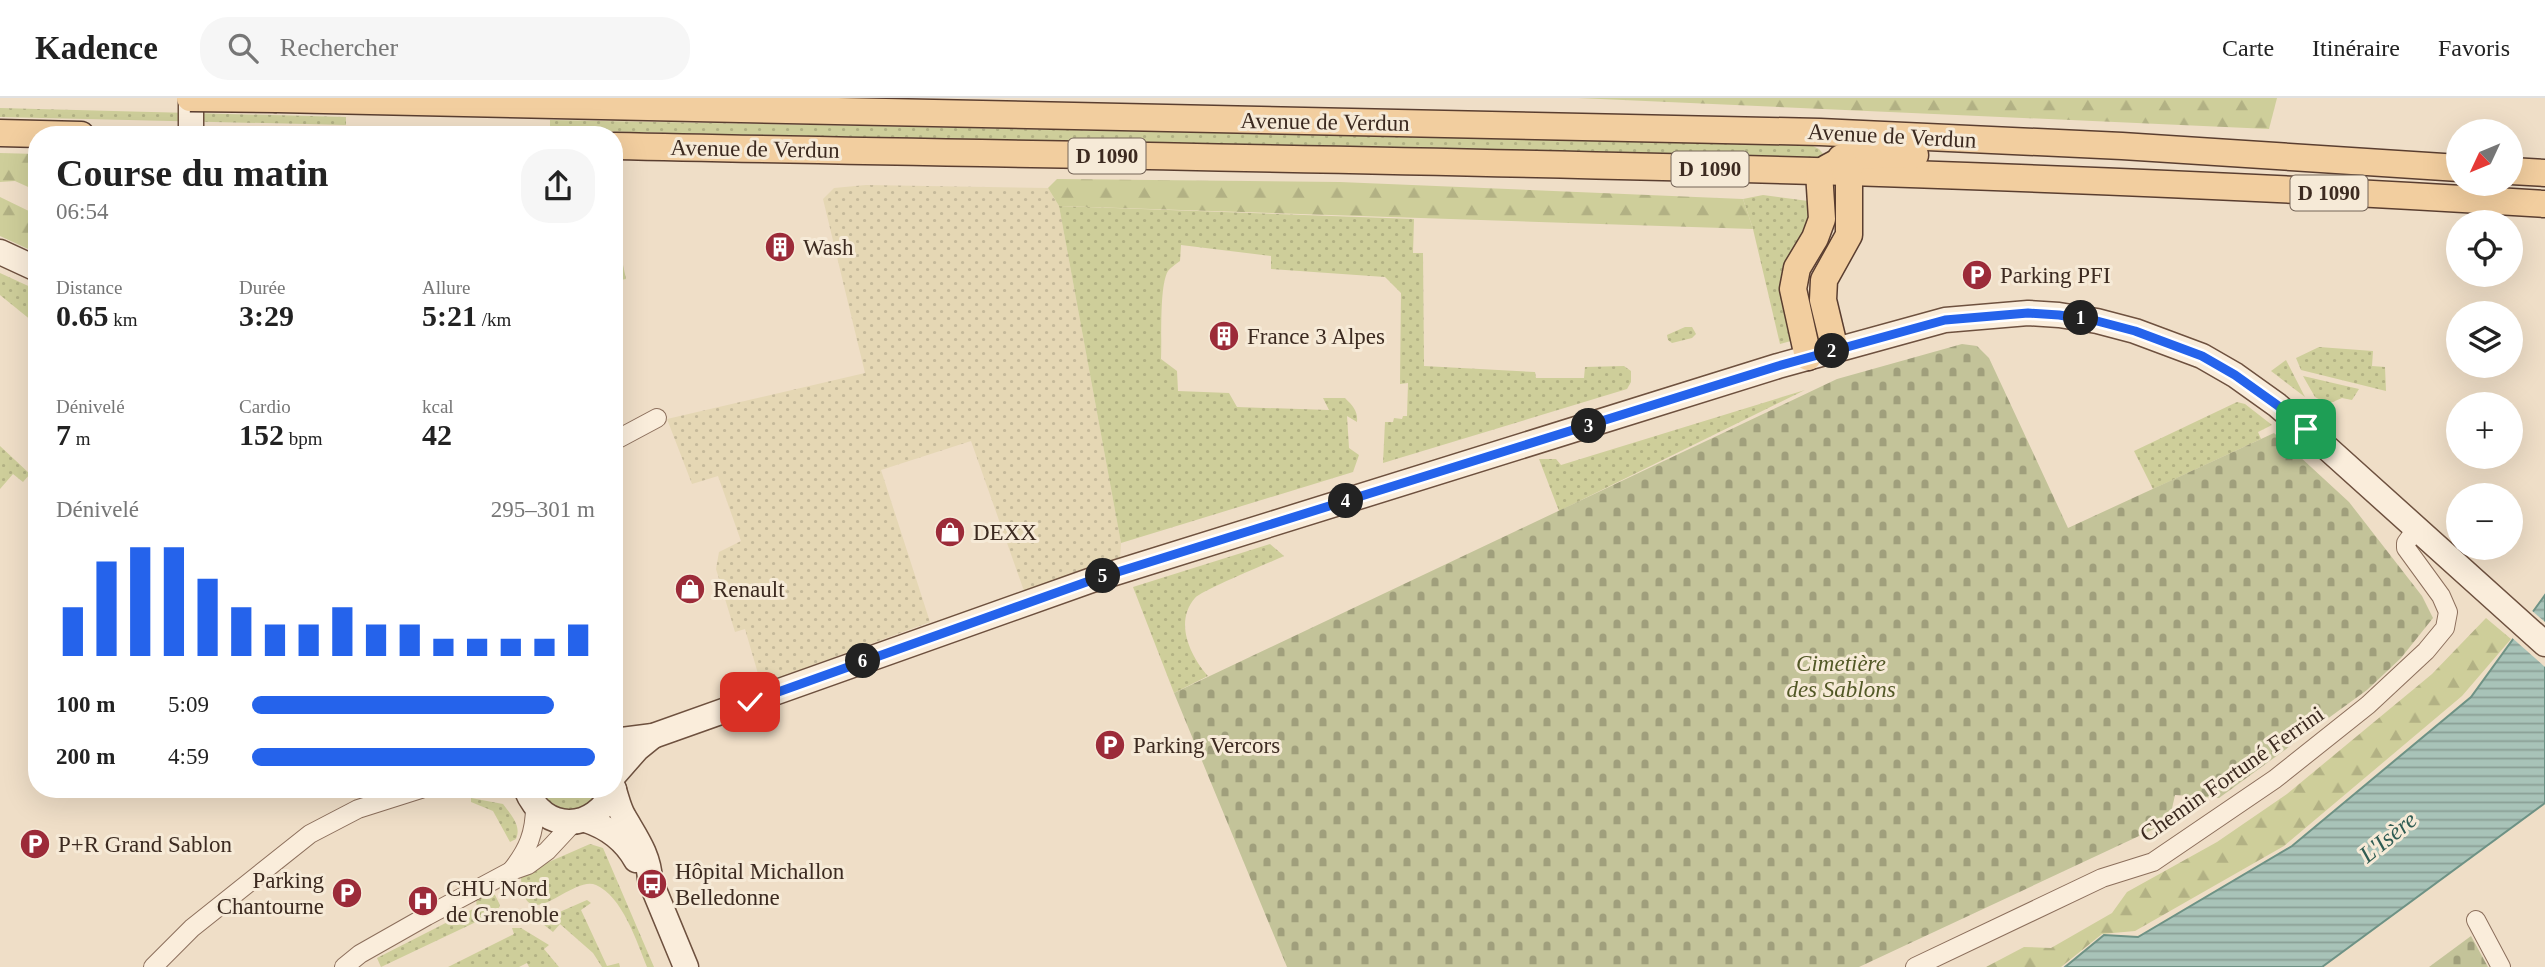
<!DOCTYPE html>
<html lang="fr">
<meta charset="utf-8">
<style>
:root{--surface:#fff;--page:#f6f6f6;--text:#222;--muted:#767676;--line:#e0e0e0;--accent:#2563eb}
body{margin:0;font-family:Georgia,serif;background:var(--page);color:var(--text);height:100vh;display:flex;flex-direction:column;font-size:26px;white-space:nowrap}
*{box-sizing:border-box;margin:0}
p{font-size:23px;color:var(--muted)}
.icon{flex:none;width:38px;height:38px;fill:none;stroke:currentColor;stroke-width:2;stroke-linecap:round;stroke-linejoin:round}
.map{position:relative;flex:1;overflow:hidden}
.panel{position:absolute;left:28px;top:28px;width:595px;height:672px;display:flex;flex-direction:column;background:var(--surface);border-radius:28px;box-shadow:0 7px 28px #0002}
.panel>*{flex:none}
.needle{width:46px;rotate:226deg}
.buttons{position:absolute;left:2446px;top:21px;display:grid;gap:14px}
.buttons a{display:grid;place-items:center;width:77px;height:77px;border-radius:50%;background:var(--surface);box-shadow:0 7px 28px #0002;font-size:35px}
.pin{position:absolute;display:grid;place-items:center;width:60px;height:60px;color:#fff;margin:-30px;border-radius:14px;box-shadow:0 4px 10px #0006}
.km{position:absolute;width:35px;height:35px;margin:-18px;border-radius:50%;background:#222;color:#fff;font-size:19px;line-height:35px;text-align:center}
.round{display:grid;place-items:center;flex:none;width:74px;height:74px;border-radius:28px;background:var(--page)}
.head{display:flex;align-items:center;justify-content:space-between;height:119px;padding:0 28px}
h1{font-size:38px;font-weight:800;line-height:52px}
.figures{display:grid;grid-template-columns:repeat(3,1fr);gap:10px;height:119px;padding:7px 28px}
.figures div{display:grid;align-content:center}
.figures b{font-size:30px;font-weight:800}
.figures small{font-size:19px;font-weight:400}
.figures p{font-size:19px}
.chart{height:196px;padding:14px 28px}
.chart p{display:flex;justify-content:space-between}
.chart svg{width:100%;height:126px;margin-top:7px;stroke:var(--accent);stroke-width:6}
ul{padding:0 28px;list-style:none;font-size:23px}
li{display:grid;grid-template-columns:112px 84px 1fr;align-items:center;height:52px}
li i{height:18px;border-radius:9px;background:var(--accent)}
header{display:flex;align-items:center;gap:42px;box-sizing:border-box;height:98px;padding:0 35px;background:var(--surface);border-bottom:2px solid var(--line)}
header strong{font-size:33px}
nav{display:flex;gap:38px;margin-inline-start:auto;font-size:24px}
.search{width:490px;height:63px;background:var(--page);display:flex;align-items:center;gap:18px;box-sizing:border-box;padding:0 24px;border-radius:28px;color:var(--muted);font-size:26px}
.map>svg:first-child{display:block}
</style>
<header>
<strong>Kadence</strong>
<div class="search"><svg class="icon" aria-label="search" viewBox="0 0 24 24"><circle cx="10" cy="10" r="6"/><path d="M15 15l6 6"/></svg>Rechercher</div>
<nav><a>Carte</a><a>Itinéraire</a><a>Favoris</a></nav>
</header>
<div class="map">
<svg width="2545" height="869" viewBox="0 0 2545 869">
<defs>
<pattern id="farmland-dots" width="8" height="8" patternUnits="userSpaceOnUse" patternTransform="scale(1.75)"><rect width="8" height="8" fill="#e5d7b4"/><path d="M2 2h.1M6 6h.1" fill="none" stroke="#c5b99a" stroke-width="1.8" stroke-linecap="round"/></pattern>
<pattern id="grass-dots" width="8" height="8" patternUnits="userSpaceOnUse" patternTransform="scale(1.75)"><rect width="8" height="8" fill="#cece9a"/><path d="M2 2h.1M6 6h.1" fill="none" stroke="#b2b184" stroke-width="1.8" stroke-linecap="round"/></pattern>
<pattern id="forest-firs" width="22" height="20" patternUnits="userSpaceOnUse" patternTransform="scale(1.75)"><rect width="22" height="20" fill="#cece9a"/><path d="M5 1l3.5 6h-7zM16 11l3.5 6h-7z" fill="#b2b184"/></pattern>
<pattern id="cemetery-stones" width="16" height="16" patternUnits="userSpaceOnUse" patternTransform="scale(1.75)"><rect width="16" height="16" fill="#c3c399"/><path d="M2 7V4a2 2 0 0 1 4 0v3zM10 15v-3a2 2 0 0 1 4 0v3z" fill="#a09f7c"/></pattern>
<pattern id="water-rules" width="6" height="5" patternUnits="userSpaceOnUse" patternTransform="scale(1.75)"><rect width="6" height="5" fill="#a8c3b8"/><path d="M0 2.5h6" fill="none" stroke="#8a9f95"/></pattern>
</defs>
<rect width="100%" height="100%" fill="#efdec7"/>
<!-- farmland -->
<path fill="url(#farmland-dots)" d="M866,87l182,3 11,18 62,337 -1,17 -96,31 -53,-150 -90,29 49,152 -169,62 -16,-55 -10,3 -19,-63 3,-17 22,-11 -23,-65 -26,8 -25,-65 198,-46 -42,-174 11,-11z"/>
<!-- grass -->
<g fill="url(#grass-dots)">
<path d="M0,10l346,9v8l-346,-8z"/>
<path d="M550,22l1259,24 10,5 5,6 -3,3 -9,1 -1262,-29z"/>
<path d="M1763,97l45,6 5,5 -15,133 -18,5 -27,-115 -10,-30z"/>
<path d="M1059,108l355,13 -1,34h10l1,113 111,6 1,6h48l1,-11 39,-1 7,5v11l-4,7 -244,74 2,-41h8l1,-4 8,1 1,-3h4l1,-33 -8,1 1,-91 -16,-16 -114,-8v-13l-90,-11 -1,16c-4,3 -9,6 -12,10 -9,15 -6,69 -7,88l16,12 1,20 51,2 8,14 92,3 -6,-12h22c8,8 13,13 12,24l-10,-6 2,32 10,7 -6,17 -232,71z"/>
<path d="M614,124l12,57 -12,2z"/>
<path d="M0,175l37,17v35l-37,-30z"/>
<path d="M1685,229h7l4,7 -4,4 -20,5 -4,-3 -1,-5z"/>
<path d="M2319,249l54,4 -1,15 13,1 1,24 -85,-21 -5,-12z"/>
<path d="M2286,262l19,37 -34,-26z"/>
<path d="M2303,278l56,13 -7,11 -10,-2 -14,6 -13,-7z"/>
<path d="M1805,292l-246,121 -20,-52h17l5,6z"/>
<path d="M2237,304l8,2 27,21 -14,7 3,7 -108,50 -19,-38z"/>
<path d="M0,348l30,28 -7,8 -10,-8 -13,15z"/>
<path d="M1270,446l14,12c-15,7 -82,34 -89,42 -21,24 -5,58 13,78l-34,17 -41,-106z"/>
<path d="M538,691h62c-14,31 -46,25 -62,0z"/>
<path d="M471,700l32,6c7,10 19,21 13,35l-6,3 -17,-31 -22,-9z"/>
<path d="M590,746l13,4 51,119h-7c-10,-25 -25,-71 -51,-82 -24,-11 -72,55 -75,-7l14,-10z"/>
<path d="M491,795l4,2 5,10 -3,7 -116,55 -4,-9 100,-51 -1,-7z"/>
<path d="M587,802l4,3 -10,7 26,56 12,-3 1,4h-18l-9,-14 -33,-29 -7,8 -14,-11z"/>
<path d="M512,830h9l28,17 -5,4 15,18h-30l-2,-4 -8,4h-71l66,-33z"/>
</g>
<!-- forest -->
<g fill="url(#forest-firs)">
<path d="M1578,0h699l-8,31z"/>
<path d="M0,55l37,1v37l-22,-10 -15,1z"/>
<path d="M1057,81l283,3 403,17 10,30 -694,-23 -11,-18z"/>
<path d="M0,99l37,18v38l-37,-17z"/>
<path d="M2486,520l25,21 -49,57 -178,150 -149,85 -33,3 -41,33h-75l38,-20 27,1 61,-35 15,-21 90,-50 70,-48 145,-120z"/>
</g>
<!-- cemetery -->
<g fill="url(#cemetery-stones)">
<path d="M1962,246l15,2 12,12 79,170 206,-95 75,69 73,94 11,22 -32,40 -34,32 -148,108 -44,-3 -6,27 -310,145h-572l-113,-274 663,-314z"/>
<path d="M2471,838l17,31h-59z"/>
</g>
<!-- water -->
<path fill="url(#water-rules)" stroke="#6e9285" stroke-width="2" d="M2545,497v208l-223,164h-257l39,-32 34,2 154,-91 179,-149z"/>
<!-- pier -->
<path fill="#efdec7" d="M2530,511l15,13v45l-35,-31z"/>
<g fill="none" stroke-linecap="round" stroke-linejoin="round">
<!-- street casing -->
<g stroke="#8c6f5c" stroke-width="20">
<g id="street">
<path d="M614,343l43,-23"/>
<path d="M511,773c17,-21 24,-38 24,-65"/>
<path d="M2476,822l25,47"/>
<path d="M153,869l39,-39 118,-94 48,-25 63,-20"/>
<path d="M344,869l16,-13 67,-38 84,-45 17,-6 19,-14 27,-29"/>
<path d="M1915,869l187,-89 51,-16 122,-83 93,-74 58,-54 19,-23 3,-16 -7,-16 -35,-48v-5l10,-14"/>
</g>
</g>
<!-- secondary casing -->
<g stroke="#6e513f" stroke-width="27">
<g id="secondary">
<path d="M191,37v-37"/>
<path d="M0,154l37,17"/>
<path d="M614,643l39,-5 439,-156 686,-214 167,-46 83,-7 31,2 38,6 38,10 67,25 33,19 42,30 49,42 219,197"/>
<path d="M615,676l22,-25 16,-13"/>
<path d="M526,691c18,45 69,43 88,0"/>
<path d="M614,692c3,9 5,19 10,27 12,21 25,38 26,63l36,87"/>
<path d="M586,722c21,7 39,20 50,40"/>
</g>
</g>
<!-- primary casing -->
<g stroke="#5a3e30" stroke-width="29">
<g id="primary">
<path d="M277,1l1543,33 302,14 337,22"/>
<path d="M0,35l81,2"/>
<path d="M614,48c644,14 1288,17 1931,58"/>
<path d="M1827,70c28,-17 57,-13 88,-13"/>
<path d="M2511,73l34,2"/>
<path d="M1835,252l-12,-50 1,-20 25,-45v-62l-8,-15"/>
<path d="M1808,259l-15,-68 4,-21 18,-30 7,-19 -3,-47"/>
</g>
</g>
<!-- street -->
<use href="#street" stroke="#faeddb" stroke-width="18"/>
<!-- secondary -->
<use href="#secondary" stroke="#faeddb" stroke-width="24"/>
<!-- primary -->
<use href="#primary" stroke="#f2ce9f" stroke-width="26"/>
<!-- primary-bridge casing -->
<g stroke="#5a3e30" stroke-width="29" stroke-linecap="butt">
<path id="primary-bridge" d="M190,0l87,1"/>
</g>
<!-- primary-bridge -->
<use href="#primary-bridge" stroke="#f2ce9f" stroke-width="26"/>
</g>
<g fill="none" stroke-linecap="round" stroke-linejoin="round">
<!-- route casing -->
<g stroke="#fff" stroke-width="14">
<path id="route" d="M750,604l342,-122 686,-214 167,-46 83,-7 31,2 38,6 38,10 67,25 33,19 42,30 29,24"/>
</g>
<!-- route -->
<use href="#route" stroke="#2563eb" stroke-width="9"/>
</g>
<!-- icons -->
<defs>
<g id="building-disc" transform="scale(1.575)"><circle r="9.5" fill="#9c2b39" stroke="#f6ead7"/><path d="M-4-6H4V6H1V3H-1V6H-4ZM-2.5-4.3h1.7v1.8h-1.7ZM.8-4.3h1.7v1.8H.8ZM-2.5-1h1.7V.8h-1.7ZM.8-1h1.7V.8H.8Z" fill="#fff"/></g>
<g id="parking-disc" transform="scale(1.575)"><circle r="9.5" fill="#9c2b39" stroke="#f6ead7"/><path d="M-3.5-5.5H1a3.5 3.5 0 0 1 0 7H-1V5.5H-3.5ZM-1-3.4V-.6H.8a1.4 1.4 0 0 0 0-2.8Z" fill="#fff"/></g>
<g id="shop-disc" transform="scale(1.575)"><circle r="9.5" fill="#9c2b39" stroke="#f6ead7"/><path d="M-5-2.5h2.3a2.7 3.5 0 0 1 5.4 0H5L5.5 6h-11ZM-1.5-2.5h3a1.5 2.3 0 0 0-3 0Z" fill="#fff"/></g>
<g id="bus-disc" transform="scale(1.575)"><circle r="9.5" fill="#9c2b39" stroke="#f6ead7"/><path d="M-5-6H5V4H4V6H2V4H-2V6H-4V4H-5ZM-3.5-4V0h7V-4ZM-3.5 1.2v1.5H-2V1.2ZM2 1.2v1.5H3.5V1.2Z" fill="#fff"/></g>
<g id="hospital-disc" transform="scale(1.575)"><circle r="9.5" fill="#9c2b39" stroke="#f6ead7"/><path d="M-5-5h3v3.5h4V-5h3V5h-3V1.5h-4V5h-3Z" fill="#fff"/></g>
</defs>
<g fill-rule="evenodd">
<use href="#building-disc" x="780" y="149"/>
<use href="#parking-disc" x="1977" y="177"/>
<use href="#building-disc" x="1224" y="238"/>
<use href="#shop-disc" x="950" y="434"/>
<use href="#shop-disc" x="690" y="491"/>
<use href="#parking-disc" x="1110" y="647"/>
<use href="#parking-disc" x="35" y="746"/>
<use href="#bus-disc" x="652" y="786"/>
<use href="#parking-disc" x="347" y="795"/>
<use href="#hospital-disc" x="423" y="803"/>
</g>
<g text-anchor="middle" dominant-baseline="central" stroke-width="6" stroke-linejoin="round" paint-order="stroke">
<!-- shield labels -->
<g fill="#f6ead7" stroke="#746457" stroke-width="2">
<rect x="1068.5" y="40.5" width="77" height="35" rx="5"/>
<rect x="1671.5" y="53.5" width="77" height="35" rx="5"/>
<rect x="2290.5" y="77.5" width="77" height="35" rx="5"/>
</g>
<g font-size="21" font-weight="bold" fill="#3c2a20">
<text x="1107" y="58">D 1090</text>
<text x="1710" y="71">D 1090</text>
<text x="2329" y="95">D 1090</text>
</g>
<!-- street labels -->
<g font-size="23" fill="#3c2a20" stroke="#f6ead7">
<text transform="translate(1325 24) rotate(1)">Avenue de Verdun</text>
<text transform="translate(1892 38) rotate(3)">Avenue de Verdun</text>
<text transform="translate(755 51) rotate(1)">Avenue de Verdun</text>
<text transform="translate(2232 676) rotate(-35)">Chemin Fortuné Ferrini</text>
</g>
<!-- poi labels -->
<g font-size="23" fill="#3c2a20" stroke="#f6ead7" text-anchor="start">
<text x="803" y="149">Wash</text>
<text x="2000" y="177">Parking PFI</text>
<text x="1247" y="238">France 3 Alpes</text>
<text x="973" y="434">DEXX</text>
<text x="713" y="491">Renault</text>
<text x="1133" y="647">Parking Vercors</text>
<text x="58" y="746">P+R Grand Sablon</text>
<text x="675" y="773">Hôpital Michallon<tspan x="675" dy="26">Belledonne</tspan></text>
<text x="324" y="782" text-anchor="end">Parking<tspan x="324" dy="26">Chantourne</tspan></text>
<text x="446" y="790">CHU Nord<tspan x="446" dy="26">de Grenoble</tspan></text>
</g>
<!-- park labels -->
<g font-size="23" font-style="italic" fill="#525826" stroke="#f6ead7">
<text x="1841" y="565">Cimetière<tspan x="1841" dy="26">des Sablons</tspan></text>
</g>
<!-- water labels -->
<g font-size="24" font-style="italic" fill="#2f5c53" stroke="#f6ead7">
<text transform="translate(2388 739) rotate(-39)">L'Isère</text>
</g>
</g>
</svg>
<div class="buttons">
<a><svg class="needle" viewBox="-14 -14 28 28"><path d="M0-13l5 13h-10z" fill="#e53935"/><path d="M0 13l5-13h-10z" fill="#767676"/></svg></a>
<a><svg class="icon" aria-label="locate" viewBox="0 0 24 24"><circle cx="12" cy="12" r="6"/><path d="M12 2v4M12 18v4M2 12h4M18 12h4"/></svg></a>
<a><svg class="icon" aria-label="layers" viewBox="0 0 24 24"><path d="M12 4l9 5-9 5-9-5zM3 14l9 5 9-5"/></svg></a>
<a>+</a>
<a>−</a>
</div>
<div class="pin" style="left:2306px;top:331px;background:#1e9e55"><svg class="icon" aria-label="arrive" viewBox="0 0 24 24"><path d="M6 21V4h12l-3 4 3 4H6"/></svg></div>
<div class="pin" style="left:750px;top:604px;background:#d93025"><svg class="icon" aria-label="check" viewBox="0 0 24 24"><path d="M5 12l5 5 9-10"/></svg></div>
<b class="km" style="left:2081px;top:220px">1</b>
<b class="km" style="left:1832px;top:253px">2</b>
<b class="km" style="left:1589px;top:328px">3</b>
<b class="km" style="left:1346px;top:403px">4</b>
<b class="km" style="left:1103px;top:478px">5</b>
<b class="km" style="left:863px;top:563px">6</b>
<section class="panel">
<div class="head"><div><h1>Course du matin</h1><p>06:54</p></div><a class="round"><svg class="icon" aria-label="share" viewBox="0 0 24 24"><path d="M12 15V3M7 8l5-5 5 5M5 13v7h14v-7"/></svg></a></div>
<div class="figures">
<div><p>Distance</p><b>0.65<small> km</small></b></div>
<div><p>Durée</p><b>3:29</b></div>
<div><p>Allure</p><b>5:21<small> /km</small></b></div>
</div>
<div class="figures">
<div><p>Dénivelé</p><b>7<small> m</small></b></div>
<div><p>Cardio</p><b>152<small> bpm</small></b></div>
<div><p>kcal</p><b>42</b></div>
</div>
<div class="chart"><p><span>Dénivelé</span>295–301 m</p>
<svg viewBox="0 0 160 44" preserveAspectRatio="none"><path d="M5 44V27M15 44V11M25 44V6M35 44V6M45 44V17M55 44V27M65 44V33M75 44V33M85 44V27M95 44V33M105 44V33M115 44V38M125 44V38M135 44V38M145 44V38M155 44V33"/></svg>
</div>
<ul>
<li><b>100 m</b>5:09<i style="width:88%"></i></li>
<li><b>200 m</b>4:59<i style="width:100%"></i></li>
</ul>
</section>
</div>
